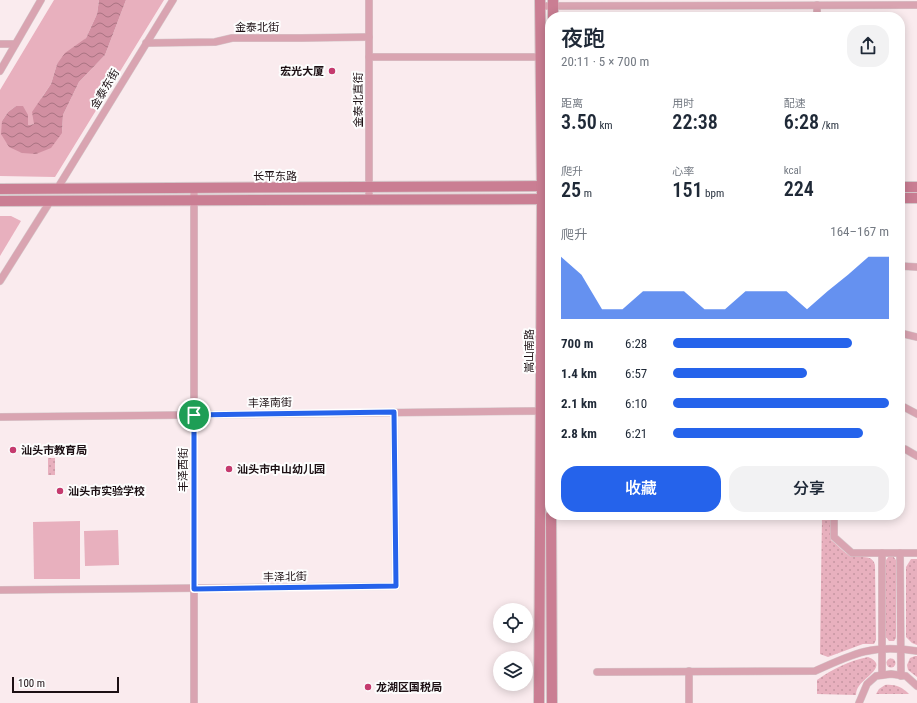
<!DOCTYPE html>
<html lang="zh">
<meta charset="utf-8">
<style>
:root{--surface:#fff;--page:#f2f2f3;--text:#1f2937;--muted:#747a83;--accent:#2563eb}
body{margin:0;font-family:"Roboto Condensed","Noto Sans SC",sans-serif;background:var(--page);color:var(--text);height:100vh;display:flex;flex-direction:column;font-size:15px;white-space:nowrap}
*{box-sizing:border-box;margin:0}
p{font-size:13px;color:var(--muted)}
.icon{flex:none;width:22px;height:22px;fill:none;stroke:currentColor;stroke-width:2;stroke-linecap:round;stroke-linejoin:round}
.map{position:relative;flex:1;overflow:hidden}
.side{position:absolute;left:545px;top:12px;width:360px;height:508px;display:flex;flex-direction:column;background:var(--surface);border-radius:16px;box-shadow:0 2px 10px #0003}
.side>*{flex:none}
.tools{position:absolute;left:493px;top:603px;display:grid;gap:8px}
.tools a{display:grid;place-items:center;width:40px;height:40px;border-radius:50%;background:var(--surface);box-shadow:0 2px 10px #0003;font-size:20px}
.scale{position:absolute;left:12px;bottom:10px;width:107px;box-sizing:border-box;padding-left:4px;border:2px solid #1c0f13;border-top:0;font-size:11px;line-height:14px;white-space:nowrap;color:#1c0f13;-webkit-text-stroke:3px #fdfdfd;paint-order:stroke}
.pin{position:absolute;display:grid;place-items:center;width:34px;height:34px;color:#fff;margin:-17px;border:2px solid #fff;border-radius:50%;box-shadow:0 1px 4px #0007}
.round{display:grid;place-items:center;flex:none;width:42px;height:42px;border-radius:16px;background:var(--page)}
.overview{display:flex;align-items:center;justify-content:space-between;height:68px;padding:0 16px}
h1{font-size:22px;font-weight:600;line-height:30px}
.figures{display:grid;grid-template-columns:repeat(3,1fr);gap:6px;height:68px;padding:4px 16px}
.figures div{display:grid;align-content:center}
.figures b{font-size:20px;font-weight:600}
.figures small{font-size:11px;font-weight:400}
.figures p{font-size:11px}
.chart{height:112px;padding:8px 16px}
.chart p{display:flex;justify-content:space-between}
.chart svg{width:100%;height:72px;margin-top:4px;fill:var(--accent);opacity:.7}
.primary-button{display:flex;gap:8px;margin-top:auto;padding:8px 16px}
.primary-button a{flex:1;height:46px;border-radius:16px;background:var(--accent);color:#fff;font-size:16px;font-weight:600;line-height:46px;text-align:center}
.primary-button a+a{background:var(--page);color:var(--text)}
ul{padding:0 16px;list-style:none;font-size:13px}
li{display:grid;grid-template-columns:64px 48px 1fr;align-items:center;height:30px}
li i{height:10px;border-radius:5px;background:var(--accent)}
.map>svg:first-child{display:block}
</style>
<div class="map">
<svg width="917" height="703" viewBox="0 0 917 703">
<defs>
<pattern id="grass-dots" width="8" height="8" patternUnits="userSpaceOnUse"><rect width="8" height="8" fill="#e8b0be"/><path d="M2 2h.1M6 6h.1" fill="none" stroke="#c696a2" stroke-width="1.8" stroke-linecap="round"/></pattern>
<pattern id="water-waves" width="16" height="10" patternUnits="userSpaceOnUse"><rect width="16" height="10" fill="#d18fa1"/><path d="M0 5q4-4 8 0t8 0" fill="none" stroke="#a97382"/></pattern>
</defs>
<rect width="100%" height="100%" fill="#faebee"/>
<!-- grass -->
<g fill="url(#grass-dots)">
<rect x="48" y="458" width="7" height="17"/>
<path d="M822,515h8l1,25c6,4 13,13 20,16 9,3 21,-3 24,9l1,75 -2,4h-11l-35,13 -8,-3z"/>
<path d="M889,556h4l3,4v78l-2,3h-5l-3,-4v-77z"/>
<path d="M911,559h6v86l-5,-2 -6,-6v-70z"/>
<path d="M915,656h2v21l-9,-7 -1,-5 3,-7z"/>
<path d="M868,657c21,8 -3,20 -9,29 -2,3 -3,5 -3,9l-39,-1v-14c16,-11 31,-19 51,-23z"/>
<circle cx="891" cy="663" r="4.5"/>
<path d="M885,685c10,-1 17,2 24,9h-33l3,-5z"/>
</g>
<!-- park -->
<g fill="#e8b0be">
<path d="M54,0h45l-2,14 -11,24 -29,26 -6,20 -9,13 -8,27 -6,1 -12,-19 -8,6 -6,9 60,12 1,-18 16,-33 26,-27 21,-55h38l-109,177 -55,-1v-86z"/>
<path d="M0,216h11l10,5 -21,35z"/>
<path d="M80,521v58h-46l-1,-57z"/>
<path d="M118,530l1,35 -34,1 -1,-35z"/>
</g>
<!-- water -->
<path fill="url(#water-waves)" d="M99,0h27l-21,55 -26,27 -16,33 -1,18 -11,15 -15,6 -14,-1 -13,-6 -8,-13 1,-13 6,-9 8,-6h7l5,9v10l6,-1 -2,-12 19,-28 6,-20 8,-11 21,-15 11,-24z"/>
<g fill="none" stroke-linecap="round" stroke-linejoin="round">
<!-- street casing -->
<g stroke="#d6c8cb" stroke-width="8">
<g id="street">
<path d="M369,0v199"/>
<path d="M817,5v12"/>
<path d="M540,6l377,-1"/>
<path d="M146,43l69,-1 17,-4h69l68,-1"/>
<path d="M0,44h15"/>
<path d="M369,57h172"/>
<path d="M0,71l41,-71"/>
<path d="M57,189l116,-189"/>
<path d="M900,266l17,1"/>
<path d="M0,281l51,-81"/>
<path d="M900,333l17,4"/>
<path d="M900,407h4l13,7"/>
<path d="M0,417l540,-6"/>
<path d="M900,449h5l12,7"/>
<path d="M834,515v22l18,16h65"/>
<path d="M882,553v122"/>
<path d="M900,553l1,123"/>
<path d="M0,590l396,-4 -2,-174"/>
<path d="M689,671v32"/>
<path d="M597,672l218,-1c39,-18 58,-27 102,-20"/>
<path d="M194,703v-515"/>
<path d="M859,703l8,-19 9,-8 15,-2 15,2 11,10"/>
</g>
</g>
<!-- secondary casing -->
<g stroke="#d6c8cb" stroke-width="12">
<g id="secondary">
<path d="M553,0v17"/>
<path d="M900,187h17"/>
<path d="M0,189l550,-3"/>
<path d="M900,198h17"/>
<path d="M0,201l550,-2"/>
<path d="M551,515l1,188"/>
<path d="M539,703l3,-504 -2,-199"/>
</g>
</g>
<!-- street -->
<use href="#street" stroke="#d9a4b1" stroke-width="7"/>
<!-- secondary -->
<use href="#secondary" stroke="#ca7e93" stroke-width="10"/>
</g>
<g fill="none" stroke-linecap="round" stroke-linejoin="round">
<!-- route casing -->
<g stroke="#fff" stroke-width="8">
<path id="route" d="M394,412l2,174 -202,3v-174z"/>
</g>
<!-- route -->
<use href="#route" stroke="#2563eb" stroke-width="5"/>
</g>
<!-- markers -->
<g fill="#c53a6e" stroke="#fdfdfd" stroke-width="1.5">
<circle cx="332" cy="71" r="4"/>
<circle cx="13" cy="450" r="4"/>
<circle cx="229" cy="469" r="4"/>
<circle cx="60" cy="491" r="4"/>
<circle cx="368" cy="687" r="4"/>
</g>
<g text-anchor="middle" dominant-baseline="central" stroke-width="4" stroke-linejoin="round" paint-order="stroke">
<!-- street labels -->
<g font-size="11" fill="#1c0f13" stroke="#fdfdfd">
<text x="257" y="27">金泰北街</text>
<text transform="translate(105 89) rotate(-59)">金泰东街</text>
<text transform="translate(358 100) rotate(-90)">金泰北直街</text>
<text x="275" y="176">长平东路</text>
<text transform="translate(529 351) rotate(-90)">嵩山南路</text>
<text transform="translate(270 403) rotate(-1)">丰泽南街</text>
<text transform="translate(183 470) rotate(-90)">丰泽西街</text>
<text transform="translate(285 577) rotate(-1)">丰泽北街</text>
</g>
<!-- poi labels -->
<g font-size="11" font-weight="bold" fill="#1c0f13" stroke="#fdfdfd" text-anchor="start">
<text x="324" y="71" text-anchor="end">宏光大厦</text>
<text x="21" y="450">汕头市教育局</text>
<text x="237" y="469">汕头市中山幼儿园</text>
<text x="68" y="491">汕头市实验学校</text>
<text x="376" y="687">龙湖区国税局</text>
</g>
</g>
</svg>
<div class="tools">
<a><svg class="icon" aria-label="locate" viewBox="0 0 24 24"><circle cx="12" cy="12" r="6"/><path d="M12 2v4M12 18v4M2 12h4M18 12h4"/></svg></a>
<a><svg class="icon" aria-label="layers" viewBox="0 0 24 24"><path d="M12 4l9 5-9 5-9-5zM3 14l9 5 9-5"/></svg></a>
</div>
<div class="scale">100 m</div>
<div class="pin" style="left:194px;top:415px;background:#1e9e55"><svg class="icon" aria-label="arrive" viewBox="0 0 24 24"><path d="M6 21V4h12l-3 4 3 4H6"/></svg></div>
<section class="side">
<div class="overview"><div><h1>夜跑</h1><p>20:11 · 5 × 700 m</p></div><a class="round"><svg class="icon" aria-label="share" viewBox="0 0 24 24"><path d="M12 15V3M7 8l5-5 5 5M5 13v7h14v-7"/></svg></a></div>
<div class="figures">
<div><p>距离</p><b>3.50<small> km</small></b></div>
<div><p>用时</p><b>22:38</b></div>
<div><p>配速</p><b>6:28<small> /km</small></b></div>
</div>
<div class="figures">
<div><p>爬升</p><b>25<small> m</small></b></div>
<div><p>心率</p><b>151<small> bpm</small></b></div>
<div><p>kcal</p><b>224</b></div>
</div>
<div class="chart"><p><span>爬升</span>164–167 m</p>
<svg viewBox="0 0 160 44" preserveAspectRatio="none"><path d="M0 44V6L10 17L20 38L30 38L40 27L50 27L60 27L70 38L80 38L90 27L100 27L110 27L120 38L130 27L140 17L150 6L160 6V44z"/></svg>
</div>
<ul>
<li><b>700 m</b>6:28<i style="width:83%"></i></li>
<li><b>1.4 km</b>6:57<i style="width:62%"></i></li>
<li><b>2.1 km</b>6:10<i style="width:100%"></i></li>
<li><b>2.8 km</b>6:21<i style="width:88%"></i></li>
</ul>
<div class="primary-button"><a>收藏</a><a>分享</a></div>
</section>
</div>
